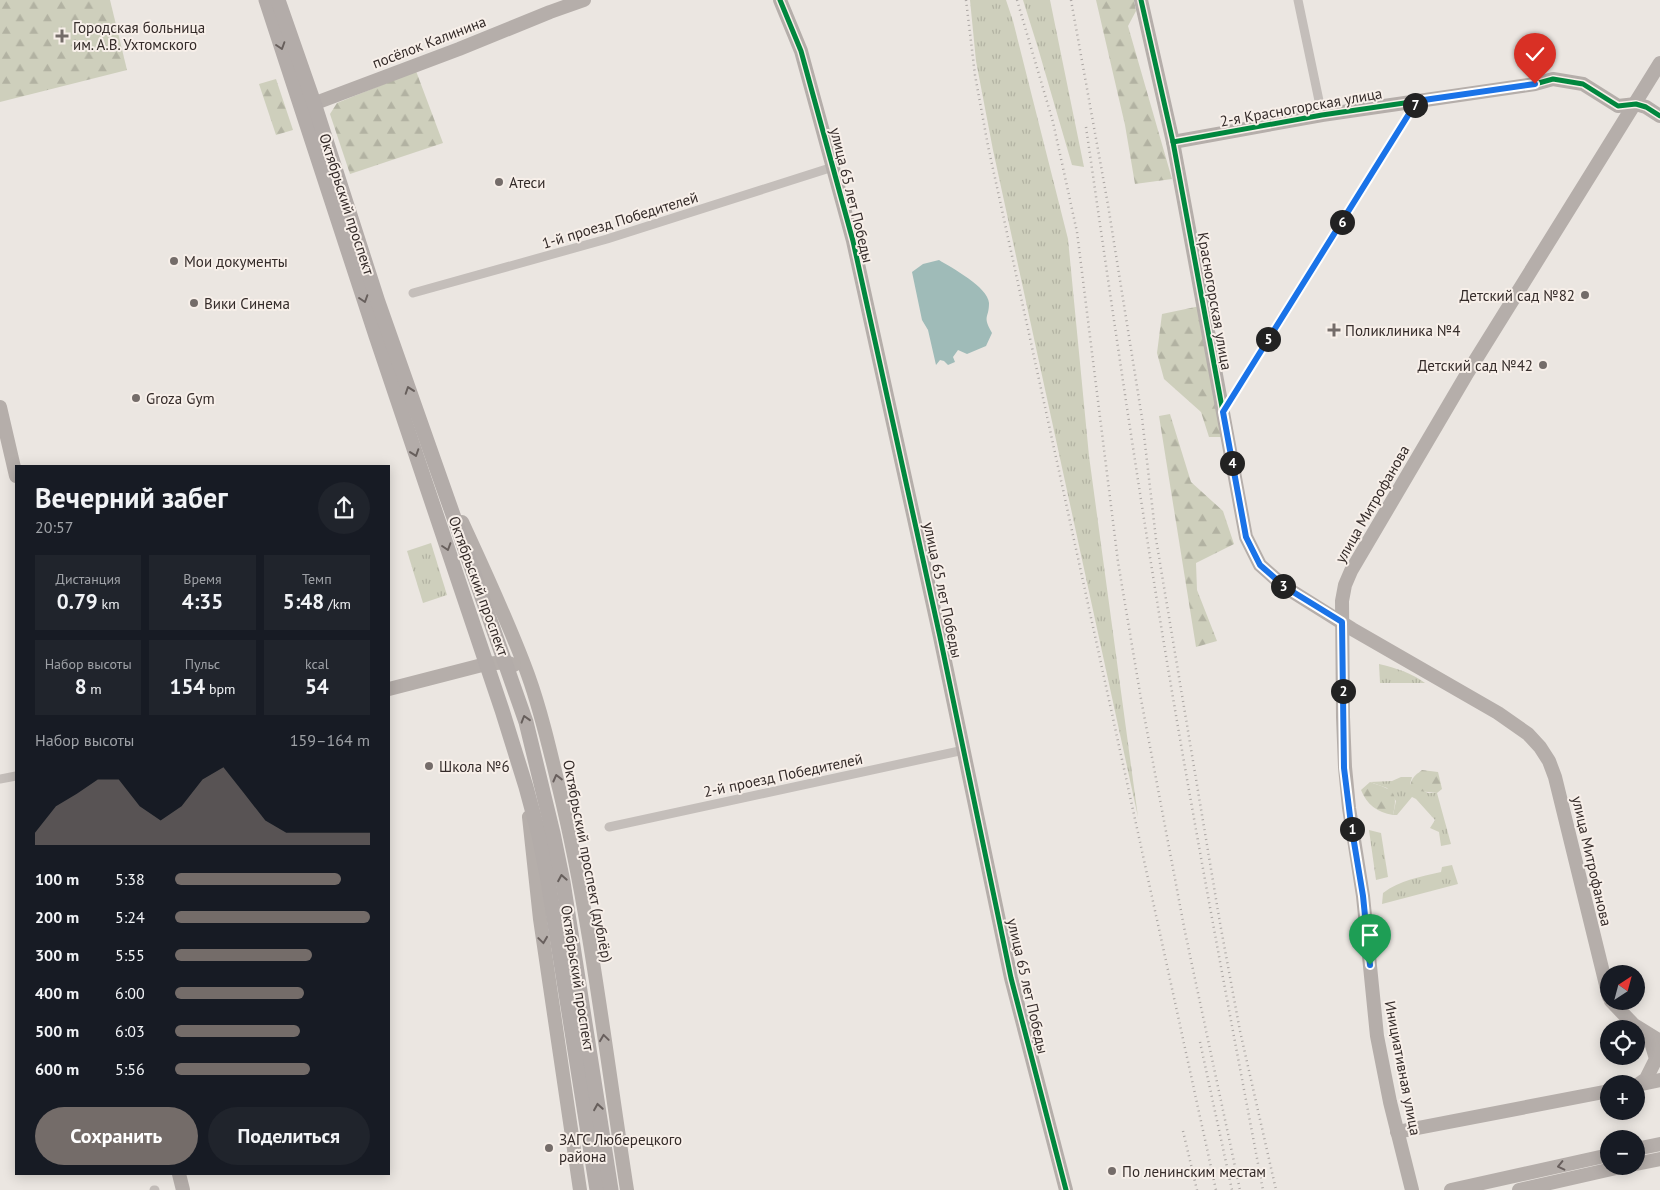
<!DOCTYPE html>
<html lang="ru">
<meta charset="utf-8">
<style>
:root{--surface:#171b24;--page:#20242c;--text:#f1f3f6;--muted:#9ea1a6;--accent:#746c69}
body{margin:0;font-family:"PT Sans",sans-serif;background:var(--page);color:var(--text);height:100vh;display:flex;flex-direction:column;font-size:19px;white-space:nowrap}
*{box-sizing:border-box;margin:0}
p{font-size:16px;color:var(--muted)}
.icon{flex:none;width:28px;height:28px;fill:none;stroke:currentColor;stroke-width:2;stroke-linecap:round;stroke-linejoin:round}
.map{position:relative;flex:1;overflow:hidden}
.side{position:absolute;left:15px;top:465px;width:375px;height:710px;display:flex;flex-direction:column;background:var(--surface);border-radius:0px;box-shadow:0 2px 12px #0003}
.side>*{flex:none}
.needle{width:32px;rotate:36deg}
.controls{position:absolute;left:1600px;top:965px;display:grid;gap:10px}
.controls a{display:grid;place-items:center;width:45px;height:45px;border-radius:50%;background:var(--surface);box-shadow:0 2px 12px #0003;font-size:25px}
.pin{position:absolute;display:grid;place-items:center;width:42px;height:42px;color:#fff;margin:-51px -21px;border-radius:50% 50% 50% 0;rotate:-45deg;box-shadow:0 0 5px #0007}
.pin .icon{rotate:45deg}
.km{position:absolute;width:25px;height:25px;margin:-12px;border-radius:50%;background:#222;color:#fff;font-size:14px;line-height:25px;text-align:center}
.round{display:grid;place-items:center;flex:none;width:52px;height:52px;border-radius:26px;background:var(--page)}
.overview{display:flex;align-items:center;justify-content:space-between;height:85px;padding:0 20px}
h1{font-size:28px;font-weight:700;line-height:38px}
.metrics{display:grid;grid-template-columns:repeat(3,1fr);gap:8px;height:85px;padding:5px 20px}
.metrics div{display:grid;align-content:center;border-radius:0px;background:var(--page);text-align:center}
.metrics b{font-size:21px;font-weight:700}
.metrics small{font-size:14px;font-weight:400}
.metrics p{font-size:14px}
.chart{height:140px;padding:10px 20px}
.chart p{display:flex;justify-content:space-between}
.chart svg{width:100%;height:90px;margin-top:5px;fill:var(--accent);opacity:.7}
.cta{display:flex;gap:10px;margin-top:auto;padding:10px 20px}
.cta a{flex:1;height:58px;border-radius:30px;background:var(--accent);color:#fff;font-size:20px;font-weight:700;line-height:58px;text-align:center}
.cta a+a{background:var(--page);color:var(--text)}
ul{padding:0 20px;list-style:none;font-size:16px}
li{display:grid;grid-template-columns:80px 60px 1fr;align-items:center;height:38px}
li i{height:12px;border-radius:6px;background:var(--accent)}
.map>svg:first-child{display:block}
</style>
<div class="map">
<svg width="1660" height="1190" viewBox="0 0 1660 1190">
<defs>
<pattern id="grass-tufts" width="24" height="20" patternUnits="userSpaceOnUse" patternTransform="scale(1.25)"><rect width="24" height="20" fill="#cecfbc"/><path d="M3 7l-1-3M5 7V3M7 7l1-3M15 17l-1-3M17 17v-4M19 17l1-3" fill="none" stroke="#b2b2a2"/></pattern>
<pattern id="forest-firs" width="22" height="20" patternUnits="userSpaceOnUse" patternTransform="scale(1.25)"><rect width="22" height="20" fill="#cecfbc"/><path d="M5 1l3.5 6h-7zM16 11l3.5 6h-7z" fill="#b2b2a2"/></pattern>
</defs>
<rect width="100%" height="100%" fill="#ebe6e1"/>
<!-- grass -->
<g fill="url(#grass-tufts)">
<path d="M970,0h36l7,21 55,218 21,217 49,361 -145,-667 -17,-89z"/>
<path d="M1023,0h27l34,167 -12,-2 -34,-117z"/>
<path d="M431,543l16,52 -24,8 -16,-52z"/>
<path d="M1379,664c17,4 33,9 46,19h-45z"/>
<path d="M1401,777h11l-2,7 18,9h9l14,51 -10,2 -2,-14 -9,-4 5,-8 -19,-21 -4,-2 -15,18h-4l3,-14 -9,-13 -17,-6 22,-1z"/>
<path d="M1369,830l12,3 7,44 -12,3z"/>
<path d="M1452,865l6,19 -76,20 1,-11c17,-13 37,-16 58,-21l1,-5z"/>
</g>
<!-- forest -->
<g fill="url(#forest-firs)">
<path d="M0,0h110l17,70 -127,32z"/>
<path d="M1096,0h38l2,11 -8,15 44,153 -37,5 -10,-59z"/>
<path d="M416,71l27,72 -93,31 -20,-60 7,-11z"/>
<path d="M276,79l17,51 -17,5 -17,-51z"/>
<path d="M1200,306l25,131h-16l-8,-25 -37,-33 -7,-26 5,-39z"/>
<path d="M1170,414l21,68 32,29 11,33 -38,19 1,27 20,51 -21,6 -37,-231z"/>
<path d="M1422,770l16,2 4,17 -5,4 -27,-3c0,-11 4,-14 12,-20z"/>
<path d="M1370,782c22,8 29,8 23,33 -16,-3 -26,-10 -32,-25z"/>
</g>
<!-- water -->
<path fill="#9fbbb8" d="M939,260c13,8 49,27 50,43 0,16 -7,12 3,30l-6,13 -19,8 -9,-4 -5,7 2,5 -7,3 -4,-4 -4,-1 -4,5 -8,-35 -6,-10 -10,-48 11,-8z"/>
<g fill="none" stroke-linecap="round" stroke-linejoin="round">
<!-- street -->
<g stroke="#c4beba" stroke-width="9">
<path d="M1298,0l24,115"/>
<path d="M413,293l194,-54 226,-72"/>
<path d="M1223,412l194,-311"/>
<path d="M0,779l16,-3"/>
<path d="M609,827l355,-77"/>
<path d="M154,1190h1"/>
</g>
<!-- secondary -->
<g stroke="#b5aeaa" stroke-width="14">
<path d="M780,0l21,51 52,190 87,396 71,341 55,212"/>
<path d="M1141,0l32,142 73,395 14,28 25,22 67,42 146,84 30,21 12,13 9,14 6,16 54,220"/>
<path d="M305,107l154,-58 91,-37 34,-12"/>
<path d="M1173,142l149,-27 213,-31 18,-5 30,5 35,22 18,-2 10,3 14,9"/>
<path d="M0,407l16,69"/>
<path d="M462,522c23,50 47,101 66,153 13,36 22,75 31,113 32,132 47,268 68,402"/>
<path d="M389,689l97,-25 20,-2 8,3"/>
<path d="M529,817l11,102 40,271"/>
<path d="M1611,1001l23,24 26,16"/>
<path d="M1639,1084l7,-5 10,-20 -7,-24"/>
<path d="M1637,1085l23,-5"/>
<path d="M1397,1132l212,-41"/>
<path d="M1636,1149l24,-5"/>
<path d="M1636,1164l24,-5"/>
<path d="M179,1174l4,16"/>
<path d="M1412,1190l-22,-88 -13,-66 -14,-140 -14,-88 -4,-41 -2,-50 -1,-116 3,-16 6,-14 117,-199 192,-309"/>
<path d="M1451,1190l158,-35"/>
<path d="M1519,1190l106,-24"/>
</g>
<!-- primary -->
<g stroke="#b3aca9" stroke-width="15">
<path d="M266,0l110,336 126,374 24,77 13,48 9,45 49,310"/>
<path d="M278,0l36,103 64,199 148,420 27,111 10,49 48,308"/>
</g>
<!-- rail -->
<g stroke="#aca7a4" stroke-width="2.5" stroke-dasharray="1 4" stroke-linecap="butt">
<path d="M966,0l9,75 13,71 228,1044"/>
<path d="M1017,0l36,122 24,110 41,330 23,137 44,233 55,258"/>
<path d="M1071,0l37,205 34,213 14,121 64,384 20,108 36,159"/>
<path d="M1086,127c26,181 52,361 82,541 29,174 62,348 95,522"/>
<path d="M1200,1042l32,148"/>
<path d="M1183,1131l14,59"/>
</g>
<!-- cycleway casing -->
<g stroke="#f7efe9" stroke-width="8">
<g id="cycleway">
<path d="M780,0l21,51 52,190 87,396 71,341 55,212"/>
<path d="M1141,0l32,142 73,395 14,28 15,15 67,42"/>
<path d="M1173,142l149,-27 213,-31 18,-5 30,5 35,22 18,-2 10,3 14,9"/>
</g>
</g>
<!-- cycleway -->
<use href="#cycleway" stroke="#00873e" stroke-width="5"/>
</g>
<!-- one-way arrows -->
<defs><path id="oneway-chevron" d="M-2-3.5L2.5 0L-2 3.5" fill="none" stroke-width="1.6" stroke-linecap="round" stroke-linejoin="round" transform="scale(1.25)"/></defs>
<g stroke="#675f5c">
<use href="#oneway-chevron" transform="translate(281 46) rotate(72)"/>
<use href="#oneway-chevron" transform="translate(364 299) rotate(72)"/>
<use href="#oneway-chevron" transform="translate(409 390) rotate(-109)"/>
<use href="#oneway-chevron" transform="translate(415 453) rotate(71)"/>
<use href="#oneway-chevron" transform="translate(447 547) rotate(72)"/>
<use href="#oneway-chevron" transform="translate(525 719) rotate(-107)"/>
<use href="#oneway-chevron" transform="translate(562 878) rotate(-100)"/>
<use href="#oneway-chevron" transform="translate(598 1107) rotate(-99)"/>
</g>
<g stroke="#685f5d">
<use href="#oneway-chevron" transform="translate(557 778) rotate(-104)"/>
<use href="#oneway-chevron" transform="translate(543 940) rotate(82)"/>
<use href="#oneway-chevron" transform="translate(604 1038) rotate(-98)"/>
<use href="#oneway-chevron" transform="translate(1561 1166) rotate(167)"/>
</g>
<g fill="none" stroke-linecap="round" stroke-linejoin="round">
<!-- route casing -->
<g stroke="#fff" stroke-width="10">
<path id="route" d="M1370,965l-7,-69 -12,-72 -7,-56 -2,-146 -57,-35 -25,-22 -14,-28 -23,-125 194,-311 118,-17"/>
</g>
<!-- route -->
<use href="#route" stroke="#1a73e8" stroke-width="6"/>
</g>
<!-- markers -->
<g fill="#746c69" stroke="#f7efe9" stroke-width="2">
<path d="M59.5 28.5h5v5h5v5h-5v5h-5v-5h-5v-5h5z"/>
<circle cx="499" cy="182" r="5"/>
<circle cx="174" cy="261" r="5"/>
<circle cx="1585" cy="295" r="5"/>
<circle cx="194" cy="303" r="5"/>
<path d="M1331.5 322.5h5v5h5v5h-5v5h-5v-5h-5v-5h5z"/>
<circle cx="1543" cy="365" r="5"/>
<circle cx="136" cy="398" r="5"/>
<circle cx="429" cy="766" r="5"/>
<circle cx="549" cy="1148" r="5"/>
<circle cx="1112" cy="1171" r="5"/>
</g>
<g text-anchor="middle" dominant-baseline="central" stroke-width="4" stroke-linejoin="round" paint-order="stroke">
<!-- poi labels -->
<g font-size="15" fill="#342b29" stroke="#f7efe9" text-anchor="start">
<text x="73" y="27">Городская больница<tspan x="73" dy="17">им. А.В. Ухтомского</tspan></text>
<text x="509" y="182">Атеси</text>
<text x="184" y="261">Мои документы</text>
<text x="1575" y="295" text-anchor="end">Детский сад №82</text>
<text x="204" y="303">Вики Синема</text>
<text x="1345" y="330">Поликлиника №4</text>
<text x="1533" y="365" text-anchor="end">Детский сад №42</text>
<text x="146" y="398">Groza Gym</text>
<text x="439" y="766">Школа №6</text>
<text x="559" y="1139">ЗАГС Люберецкого<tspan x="559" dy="17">района</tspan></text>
<text x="1122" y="1171">По ленинским местам</text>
</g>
<!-- street labels -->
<g font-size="15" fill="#342b29" stroke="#f7efe9">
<text transform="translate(429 42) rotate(-21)">посёлок Калинина</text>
<text transform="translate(1301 107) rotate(-10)">2-я Красногорская улица</text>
<text transform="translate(852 195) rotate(76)">улица 65 лет Победы</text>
<text transform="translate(347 204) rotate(72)">Октябрьский проспект</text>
<text transform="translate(620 220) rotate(-17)">1-й проезд Победителей</text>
<text transform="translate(1215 301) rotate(80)">Красногорская улица</text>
<text transform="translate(1372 504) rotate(-60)">улица Митрофанова</text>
<text transform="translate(479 586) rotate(70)">Октябрьский проспект</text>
<text transform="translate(943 590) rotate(78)">улица 65 лет Победы</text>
<text transform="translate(783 775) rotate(-12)">2-й проезд Победителей</text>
<text transform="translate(588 861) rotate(79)">Октябрьский проспект (дублёр)</text>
<text transform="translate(1592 861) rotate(77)">улица Митрофанова</text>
<text transform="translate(578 978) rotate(81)">Октябрьский проспект</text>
<text transform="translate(1028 986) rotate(77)">улица 65 лет Победы</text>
<text transform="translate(1403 1068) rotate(79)">Инициативная улица</text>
</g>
</g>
</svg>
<div class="controls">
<a><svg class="needle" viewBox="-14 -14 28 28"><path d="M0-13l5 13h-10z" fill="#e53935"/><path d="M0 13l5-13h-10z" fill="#9ea1a6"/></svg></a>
<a><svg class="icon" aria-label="locate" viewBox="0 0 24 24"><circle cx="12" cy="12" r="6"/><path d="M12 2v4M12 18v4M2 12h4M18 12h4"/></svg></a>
<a>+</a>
<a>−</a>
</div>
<div class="pin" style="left:1370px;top:965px;background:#1e9e55"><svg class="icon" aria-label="arrive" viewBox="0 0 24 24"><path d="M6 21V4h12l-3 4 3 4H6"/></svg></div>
<div class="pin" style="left:1535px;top:84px;background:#d93025"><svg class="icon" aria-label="check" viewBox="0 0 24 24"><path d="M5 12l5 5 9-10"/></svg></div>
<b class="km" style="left:1352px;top:829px">1</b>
<b class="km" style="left:1343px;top:691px">2</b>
<b class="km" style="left:1283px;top:586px">3</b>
<b class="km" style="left:1232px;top:463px">4</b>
<b class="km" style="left:1268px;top:339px">5</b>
<b class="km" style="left:1342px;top:222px">6</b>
<b class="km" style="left:1415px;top:105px">7</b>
<section class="side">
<div class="overview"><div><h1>Вечерний забег</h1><p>20:57</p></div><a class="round"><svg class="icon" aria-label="share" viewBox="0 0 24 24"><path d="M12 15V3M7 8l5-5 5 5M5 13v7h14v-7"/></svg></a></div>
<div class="metrics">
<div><p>Дистанция</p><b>0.79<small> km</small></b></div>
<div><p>Время</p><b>4:35</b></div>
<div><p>Темп</p><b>5:48<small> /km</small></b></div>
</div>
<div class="metrics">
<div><p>Набор высоты</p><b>8<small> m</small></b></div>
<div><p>Пульс</p><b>154<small> bpm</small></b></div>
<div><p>kcal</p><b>54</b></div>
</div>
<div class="chart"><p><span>Набор высоты</span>159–164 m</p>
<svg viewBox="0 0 160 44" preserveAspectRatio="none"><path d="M0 44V38L10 25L20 19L30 12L40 12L50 25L60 32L70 25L80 12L90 6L100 19L110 32L120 38L130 38L140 38L150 38L160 38V44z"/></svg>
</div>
<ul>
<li><b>100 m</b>5:38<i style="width:85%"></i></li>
<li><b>200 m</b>5:24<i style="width:100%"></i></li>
<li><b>300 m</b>5:55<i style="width:70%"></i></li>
<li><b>400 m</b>6:00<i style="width:66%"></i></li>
<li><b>500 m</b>6:03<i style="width:64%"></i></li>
<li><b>600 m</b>5:56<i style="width:69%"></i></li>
</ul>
<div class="cta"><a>Сохранить</a><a>Поделиться</a></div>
</section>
</div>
